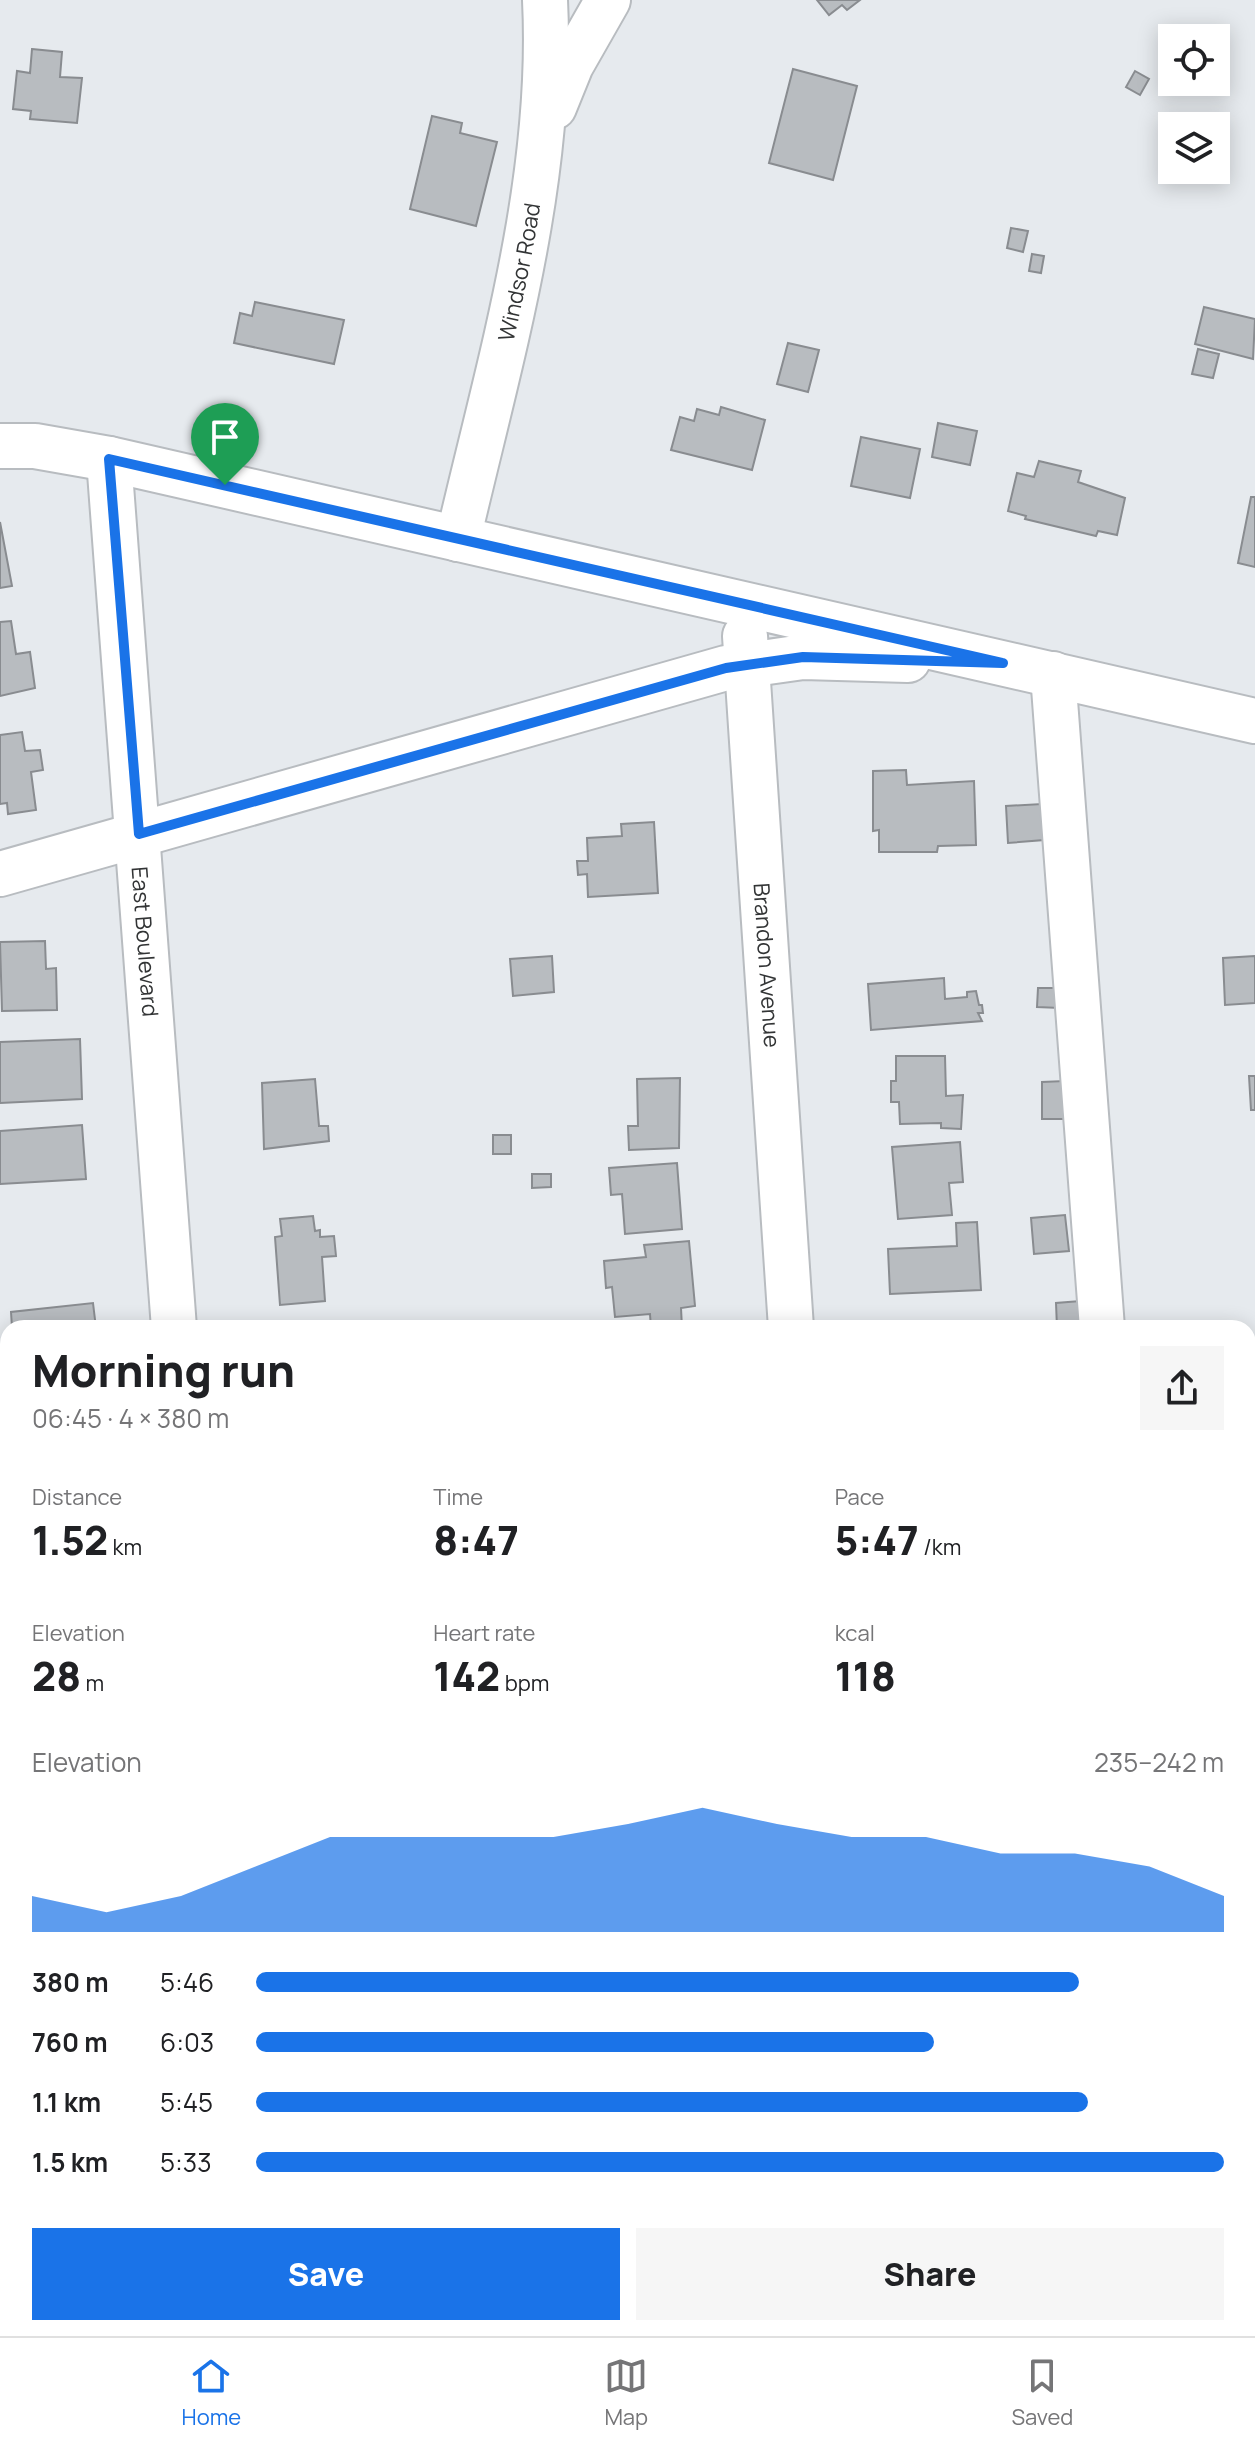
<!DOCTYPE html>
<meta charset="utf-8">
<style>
:root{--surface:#fff;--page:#f6f6f6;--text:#202124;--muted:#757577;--line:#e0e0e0;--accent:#1a73e8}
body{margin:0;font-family:Manrope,sans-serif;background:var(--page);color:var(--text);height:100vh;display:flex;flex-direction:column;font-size:30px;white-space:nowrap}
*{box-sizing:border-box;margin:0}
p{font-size:26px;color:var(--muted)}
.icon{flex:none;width:44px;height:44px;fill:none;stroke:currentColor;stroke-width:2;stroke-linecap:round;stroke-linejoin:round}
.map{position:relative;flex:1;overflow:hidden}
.sheet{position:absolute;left:0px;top:1320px;width:1256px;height:1016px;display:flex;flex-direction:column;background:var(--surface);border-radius:24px 24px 0 0;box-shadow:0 4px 20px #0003}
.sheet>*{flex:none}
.controls{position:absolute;left:1158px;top:24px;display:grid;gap:16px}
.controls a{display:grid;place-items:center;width:72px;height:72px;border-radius:0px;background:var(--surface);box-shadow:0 4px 20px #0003;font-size:40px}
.pin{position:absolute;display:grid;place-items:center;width:68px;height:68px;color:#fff;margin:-82px -34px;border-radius:50% 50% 50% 0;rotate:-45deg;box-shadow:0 0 8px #0007}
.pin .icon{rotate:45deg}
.round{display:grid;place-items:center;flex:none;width:84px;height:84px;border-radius:0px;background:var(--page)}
.overview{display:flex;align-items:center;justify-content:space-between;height:136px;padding:0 32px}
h1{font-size:44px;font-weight:800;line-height:60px}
.figures{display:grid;grid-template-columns:repeat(3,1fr);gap:12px;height:136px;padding:8px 32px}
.figures div{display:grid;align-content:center}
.figures b{font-size:40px;font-weight:800}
.figures small{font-size:22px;font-weight:400}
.figures p{font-size:22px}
.chart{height:224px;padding:16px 32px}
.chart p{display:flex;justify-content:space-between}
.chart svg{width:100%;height:144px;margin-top:8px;fill:var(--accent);opacity:.7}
.primary-button{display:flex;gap:16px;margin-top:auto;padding:16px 32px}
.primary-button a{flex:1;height:92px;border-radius:0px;background:var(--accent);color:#fff;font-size:32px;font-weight:800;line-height:92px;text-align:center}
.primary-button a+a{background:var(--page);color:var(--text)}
ul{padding:0 32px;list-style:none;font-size:26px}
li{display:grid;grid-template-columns:128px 96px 1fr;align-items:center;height:60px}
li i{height:20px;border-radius:10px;background:var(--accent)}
.tab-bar{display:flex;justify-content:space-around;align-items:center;height:112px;border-top:2px solid var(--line);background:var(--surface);font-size:22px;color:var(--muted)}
.tab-bar a{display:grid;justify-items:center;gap:4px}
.tab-bar .active{color:var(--accent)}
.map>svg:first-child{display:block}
</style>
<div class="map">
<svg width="1255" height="2336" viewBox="0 0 1255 2336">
<rect width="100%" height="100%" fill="#e6eaee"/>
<!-- building -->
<g fill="#b8bcc0" stroke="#898c90" stroke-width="2">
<path d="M817,0h43l-13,10 -5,-5 -13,10z"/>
<path d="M32,49l30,3 -2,25 22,1 -5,45 -47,-4 1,-8 -18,-2 4,-38 13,2z"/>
<path d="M793,69l64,17 -24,94 -64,-17z"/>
<path d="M1135,71l14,8 -9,16 -14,-8z"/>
<path d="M432,116l30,7 -2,10 37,9 -21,84 -66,-17z"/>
<path d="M1011,228l17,3 -5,21 -16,-4z"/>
<path d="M1032,254l12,2 -3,17 -12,-2z"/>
<path d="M255,302l89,18 -10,44 -100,-21 6,-30 12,3z"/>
<path d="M1204,307l51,12 -2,40 -58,-15z"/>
<path d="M788,343l31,7 -11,42 -31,-8z"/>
<path d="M1198,349l21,5 -6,24 -21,-4z"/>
<path d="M721,407l44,13 -13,50 -81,-20 9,-33 14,4 3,-12 22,6z"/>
<path d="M938,423l39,8 -7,34 -38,-8z"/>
<path d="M861,437l59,12 -10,49 -59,-12z"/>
<path d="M1039,461l42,10 -3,11 47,16 -8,37 -19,-4 -2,5 -71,-17 1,-3 -18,-5 9,-38 17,4z"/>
<path d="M1251,497h4v70l-17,-4z"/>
<path d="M0,522l12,64 -12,2z"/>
<path d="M11,621l5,33 14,-2 5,36 -35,8v-74z"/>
<path d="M22,732l3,19 15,-1 3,20 -12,2 5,38 -28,4 -1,-11 -7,1v-69z"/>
<path d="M906,770l1,15 67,-4 2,64 -38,1 -1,6h-58v-22l-6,1v-60z"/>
<path d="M1042,804l2,36 -36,3 -2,-37z"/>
<path d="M654,822l4,71 -70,4 -1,-23 -9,1 -1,-14h11l-1,-23 35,-2 -1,-12z"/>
<path d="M45,941l1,28 10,-1 1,42 -55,1 -2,-69z"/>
<path d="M552,956l2,36 -41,4 -3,-37z"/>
<path d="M1255,956v47l-30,2 -2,-47z"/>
<path d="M944,978l1,21 22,-2v-5l9,-1 3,14h3l1,8h-5l4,8 -111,9 -3,-46z"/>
<path d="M1038,988h22v20l-23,-1z"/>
<path d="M80,1039l2,60 -82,4v-61z"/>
<path d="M896,1056h49l1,40 17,-1 -2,34 -20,-1v-5l-41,1 -1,-22h-8v-21h5z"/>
<path d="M1249,1076h6v34h-4z"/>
<path d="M680,1078l-1,70 -50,2 -1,-24h10l-1,-47z"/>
<path d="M315,1079l4,47h9l1,15 -65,8 -2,-66z"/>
<path d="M1065,1081v38h-23v-37z"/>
<path d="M82,1125l4,54 -86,5v-53z"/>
<rect x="493" y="1135" width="18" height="19"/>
<path d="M960,1142l3,40 -14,1 3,32 -54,4 -6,-72z"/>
<path d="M677,1163l5,66 -57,5 -3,-40 -11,1 -2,-27z"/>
<path d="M532,1174h19v13l-19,1z"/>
<path d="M1065,1215l4,36 -35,3 -3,-36z"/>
<path d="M313,1216l2,15 5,-1v7l14,-1 2,20 -14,1 3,44 -45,4 -5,-68 7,-1 -2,-17z"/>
<path d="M977,1222l4,68 -91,4 -2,-45 69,-3 -1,-23z"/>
<path d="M689,1241l6,65 -14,2 1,20h-31l-1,-14 -35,3 -3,-30 -6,1 -2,-27 42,-4 -2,-12z"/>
<path d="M1093,1300l2,28h-38l-1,-25z"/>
<path d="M93,1303l3,25h-84l-1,-16z"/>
<path d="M0,1489h8v44l-7,1z"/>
<path d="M8,1783v17l-5,1 -1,-17z"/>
<path d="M0,1906h7l1,21h-8z"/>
<path d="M8,2066v43l-8,1v-43z"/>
<path d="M0,2266h8v18l-8,1z"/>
<path d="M1248,2288l7,2 -7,27z"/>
<path d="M978,2328h181l1,8h-181z"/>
</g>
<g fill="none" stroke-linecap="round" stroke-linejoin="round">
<!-- minor casing -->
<g stroke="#b8bcc0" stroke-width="48">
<g id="minor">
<path d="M554,107l17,-42 37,-65"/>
<path d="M0,446h35l74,13 1146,262"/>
<path id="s1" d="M109,459l65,869"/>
<path id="s2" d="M458,539c41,-177 96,-356 87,-539"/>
<path id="s3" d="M745,636l46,692"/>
<path d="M1053,674l49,654"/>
<path d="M0,874l726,-206 77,-11 105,3"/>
<path d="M245,2328v8"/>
<path d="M867,2328v8"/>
<path d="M1168,2328l1,8"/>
</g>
</g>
<!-- minor -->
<use href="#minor" stroke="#fff" stroke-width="44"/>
</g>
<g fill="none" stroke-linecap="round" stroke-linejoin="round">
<!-- route casing -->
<g stroke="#fff" stroke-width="16">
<path id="route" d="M109,459l894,204 -200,-6 -77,11 -587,166z"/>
</g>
<!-- route -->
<use href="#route" stroke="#1a73e8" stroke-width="10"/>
</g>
<g text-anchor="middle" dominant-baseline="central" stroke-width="8" stroke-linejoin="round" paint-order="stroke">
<!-- street labels -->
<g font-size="22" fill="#323435" stroke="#e6eaee">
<text stroke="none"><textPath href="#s2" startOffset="274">Windsor Road</textPath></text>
<text stroke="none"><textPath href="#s1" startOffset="484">East Boulevard</textPath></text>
<text stroke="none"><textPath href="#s3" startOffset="330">Brandon Avenue</textPath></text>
</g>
</g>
</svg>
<div class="controls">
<a><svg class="icon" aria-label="locate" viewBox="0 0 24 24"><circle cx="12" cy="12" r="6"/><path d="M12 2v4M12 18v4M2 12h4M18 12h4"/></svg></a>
<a><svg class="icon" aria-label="layers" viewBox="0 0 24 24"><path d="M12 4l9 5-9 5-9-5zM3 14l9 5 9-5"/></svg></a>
</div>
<div class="pin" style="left:225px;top:485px;background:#1e9e55"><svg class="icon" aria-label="arrive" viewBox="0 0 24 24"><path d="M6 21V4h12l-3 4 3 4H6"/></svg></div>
<section class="sheet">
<div class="overview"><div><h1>Morning run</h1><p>06:45 · 4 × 380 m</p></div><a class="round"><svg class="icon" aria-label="share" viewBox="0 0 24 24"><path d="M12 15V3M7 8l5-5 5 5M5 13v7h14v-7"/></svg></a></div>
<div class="figures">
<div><p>Distance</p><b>1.52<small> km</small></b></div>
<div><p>Time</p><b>8:47</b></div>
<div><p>Pace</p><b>5:47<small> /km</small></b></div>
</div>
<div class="figures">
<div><p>Elevation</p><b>28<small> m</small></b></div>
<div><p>Heart rate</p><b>142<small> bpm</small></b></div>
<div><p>kcal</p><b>118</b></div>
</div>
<div class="chart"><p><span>Elevation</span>235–242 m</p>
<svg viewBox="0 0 160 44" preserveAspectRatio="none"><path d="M0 44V33L10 38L20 33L30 24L40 15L50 15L60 15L70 15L80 11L90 6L100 11L110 15L120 15L130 20L140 20L150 24L160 33V44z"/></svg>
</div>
<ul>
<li><b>380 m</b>5:46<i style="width:85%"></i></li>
<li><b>760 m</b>6:03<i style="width:70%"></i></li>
<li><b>1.1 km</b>5:45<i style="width:86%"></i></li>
<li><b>1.5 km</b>5:33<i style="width:100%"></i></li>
</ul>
<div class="primary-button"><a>Save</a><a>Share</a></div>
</section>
</div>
<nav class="tab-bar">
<a class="active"><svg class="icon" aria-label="home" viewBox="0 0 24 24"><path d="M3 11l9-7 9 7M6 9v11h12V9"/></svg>Home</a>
<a><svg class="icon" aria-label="map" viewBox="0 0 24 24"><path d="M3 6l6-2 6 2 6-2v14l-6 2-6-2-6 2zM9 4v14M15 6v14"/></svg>Map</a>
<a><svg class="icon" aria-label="saved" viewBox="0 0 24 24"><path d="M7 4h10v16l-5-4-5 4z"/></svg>Saved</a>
</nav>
